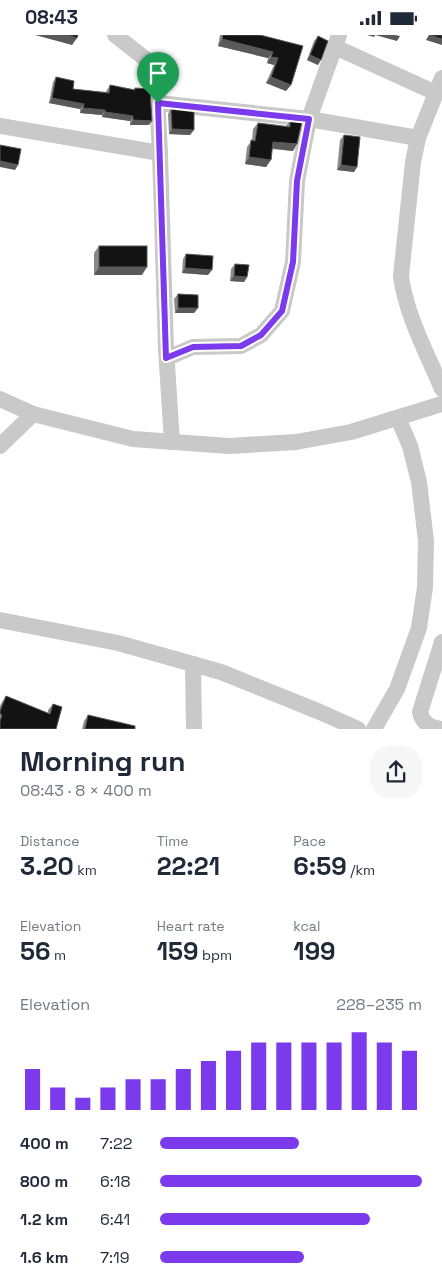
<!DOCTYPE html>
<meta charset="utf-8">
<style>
:root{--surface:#fff;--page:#f6f6f7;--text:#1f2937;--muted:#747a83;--accent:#7c3aed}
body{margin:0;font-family:"Space Grotesk",sans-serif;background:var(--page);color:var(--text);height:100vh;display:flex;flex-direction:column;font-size:19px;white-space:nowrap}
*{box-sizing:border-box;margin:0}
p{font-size:16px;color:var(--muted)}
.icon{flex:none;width:28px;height:28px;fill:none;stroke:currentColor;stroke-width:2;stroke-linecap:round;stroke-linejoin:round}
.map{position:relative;height:694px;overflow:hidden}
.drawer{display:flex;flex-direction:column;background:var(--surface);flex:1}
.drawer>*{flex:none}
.pin{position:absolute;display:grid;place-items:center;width:42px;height:42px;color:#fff;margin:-51px -21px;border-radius:50% 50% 50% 0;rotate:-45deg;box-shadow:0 0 5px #0007}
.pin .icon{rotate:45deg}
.round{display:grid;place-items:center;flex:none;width:52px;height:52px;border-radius:20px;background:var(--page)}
.summary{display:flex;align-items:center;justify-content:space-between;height:85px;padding:0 20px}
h1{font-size:28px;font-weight:800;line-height:38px}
.stats{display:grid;grid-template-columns:repeat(3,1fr);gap:8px;height:85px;padding:5px 20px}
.stats div{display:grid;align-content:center}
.stats b{font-size:25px;font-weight:800}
.stats small{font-size:14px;font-weight:400}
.stats p{font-size:14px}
.chart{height:140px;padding:10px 20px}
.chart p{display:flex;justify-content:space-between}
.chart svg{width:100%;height:90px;margin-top:5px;stroke:var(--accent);stroke-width:6}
ul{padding:0 20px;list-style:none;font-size:16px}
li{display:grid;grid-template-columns:80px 60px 1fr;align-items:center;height:38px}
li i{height:12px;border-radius:6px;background:var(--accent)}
.status{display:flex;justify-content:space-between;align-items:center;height:35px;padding:0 25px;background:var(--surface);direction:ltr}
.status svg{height:14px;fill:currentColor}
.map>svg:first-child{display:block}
</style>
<div class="status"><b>08:43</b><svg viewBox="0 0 49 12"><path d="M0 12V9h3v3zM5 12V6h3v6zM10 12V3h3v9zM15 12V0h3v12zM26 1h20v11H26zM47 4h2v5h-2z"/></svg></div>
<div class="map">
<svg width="442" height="694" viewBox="0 0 442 694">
<rect width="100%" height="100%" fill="#fff"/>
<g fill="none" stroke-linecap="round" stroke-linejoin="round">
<!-- minor -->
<g stroke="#c9c9c9" stroke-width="16">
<path d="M115,0l33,26 8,16 4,76 6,196 6,93"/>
<path d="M335,12l101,46"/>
<path d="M442,43l-24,60 -5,24 -12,114c5,39 26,77 41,113"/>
<path d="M158,68l151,16 109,19"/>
<path d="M0,91l160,27"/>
<path d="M167,323l26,-11 48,-1 20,-11 21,-24 11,-49 4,-81 12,-62 30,-84"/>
<path d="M0,364l33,15 100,25 96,7 67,-4 55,-10 91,-28"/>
<path d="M0,411l33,-32"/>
<path d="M0,585l118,23 103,29 99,40 38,17"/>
<path d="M193,629l1,65"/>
<path d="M374,694l23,-40 22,-61 6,-41 1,-46 -7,-59 -9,-36 -12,-28"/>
<path d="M441,694c-10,-1 -19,-6 -21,-17l22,-70"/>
</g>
</g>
<!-- wall -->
<g fill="#898989">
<path d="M220,0h40l43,11 -17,45 -20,-8 8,-18 -7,-2 1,-5 -50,-12z"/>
<path d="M318,1v29l-11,-5 7,-19z"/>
<path d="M56,42l17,12 33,3 1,-2 3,-5 23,5 2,-2 14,37h-19v-4l-28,-4v-2l-22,-2v-4l-31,-6 4,-21z"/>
<path d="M171,74l19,26 -21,-1 -1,-20z"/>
<path d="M290,86l3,30 -21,-2 -6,18 -21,-3 2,-17 5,-7 1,-11 5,-6 28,3z"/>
<path d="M344,100l13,32 -3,5 -17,-2 3,-30z"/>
<path d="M99,211l43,29h-48v-22z"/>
<path d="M186,219l22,21 -26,-2 1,-14z"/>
<path d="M235,229l12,13 -3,5 -14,-1 1,-12z"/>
<path d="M178,259l20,14 -4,5h-19l-1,-14z"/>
<path d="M6,661l42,17v-3l5,-6 3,25h-56v-23l2,-4z"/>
<path d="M88,680l47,14h-53l2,-8z"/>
</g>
<!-- shaded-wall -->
<g fill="#5a5a5a">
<path d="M35,0h31l11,3 -5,7z"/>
<path d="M367,0h28l5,1 -3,5 -22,-6 -1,2z"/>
<path d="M429,0l13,4v6l-16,-5z"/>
<path d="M222,4l51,13 -5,6 -50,-12z"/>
<path d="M310,20l11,5 -3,5 -11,-5z"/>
<path d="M271,22l7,1 -4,7 -7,-2z"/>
<path d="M271,42l20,8 -5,6 -20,-8z"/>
<path d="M52,63l32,6 -4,5 -31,-6z"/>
<path d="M83,73l22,2 -3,5 -22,-2z"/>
<path d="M105,77l28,4 -3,5 -28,-4z"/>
<path d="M133,85l19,1 -3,4h-19z"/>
<path d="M172,94l22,1 -4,5 -21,-1z"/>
<path d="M273,107l24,2 -4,7 -24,-3z"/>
<path d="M249,122l22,3 -5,7 -21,-3z"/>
<path d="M0,126l18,4 -3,5 -15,-3z"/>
<path d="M341,130l16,2 -3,5 -17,-2z"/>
<path d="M99,232h48l-5,8h-48z"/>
<path d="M185,233l27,2 -4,5 -26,-2z"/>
<path d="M234,241l13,1 -3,5 -14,-1z"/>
<path d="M178,273h20l-4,5h-19z"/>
</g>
<!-- building -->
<g fill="#131313" stroke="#5a5a5a">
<path d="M66,0h12l-1,3z"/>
<path d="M223,0h37l43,11 -12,39 -20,-8 7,-19 -7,-1 2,-5 -51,-13z"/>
<path d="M429,0h13v4z"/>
<path d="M318,1l10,5 -7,19 -11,-5z"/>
<path d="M56,42l18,4 -1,8 36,4 1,-8 25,5v-2l15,1 2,32 -19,-1v-4l-28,-4v-2l-22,-2 1,-4 -32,-6z"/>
<path d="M171,74l23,3v18l-22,-1z"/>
<path d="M290,86l12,1 -5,22 -24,-2 -2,18 -22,-3 2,-17 4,1 3,-18 32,4z"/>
<path d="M344,100l16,2 -3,30 -16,-2z"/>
<path d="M0,110l21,4 -3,16 -18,-4z"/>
<rect x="99" y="211" width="48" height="21"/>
<path d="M186,219l27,2 -1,14 -27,-2z"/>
<path d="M235,229l14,1 -2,12 -13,-1z"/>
<path d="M178,259l20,1v13h-20z"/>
<path d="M6,661l44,18 3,-10 9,3 -6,22h-56v-8l2,-6 -2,-1v-3z"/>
<path d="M88,680l47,11v3h-50z"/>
</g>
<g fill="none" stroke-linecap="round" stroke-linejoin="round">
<!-- route casing -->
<g stroke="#fff" stroke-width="10">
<path id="route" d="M158,68l151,16 -12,62 -4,81 -11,49 -21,24 -20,11 -48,1 -27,11z"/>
</g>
<!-- route -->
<use href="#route" stroke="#7c3aed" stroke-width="6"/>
</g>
</svg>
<div class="pin" style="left:158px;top:68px;background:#1e9e55"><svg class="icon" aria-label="arrive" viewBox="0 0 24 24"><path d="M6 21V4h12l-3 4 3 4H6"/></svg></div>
</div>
<section class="drawer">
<div class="summary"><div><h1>Morning run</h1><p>08:43 · 8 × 400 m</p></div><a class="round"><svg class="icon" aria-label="share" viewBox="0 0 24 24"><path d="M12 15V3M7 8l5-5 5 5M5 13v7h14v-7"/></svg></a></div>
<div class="stats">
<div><p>Distance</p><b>3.20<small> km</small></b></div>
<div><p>Time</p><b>22:21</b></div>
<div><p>Pace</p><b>6:59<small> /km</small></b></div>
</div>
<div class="stats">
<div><p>Elevation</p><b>56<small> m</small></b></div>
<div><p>Heart rate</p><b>159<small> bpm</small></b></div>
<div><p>kcal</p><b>199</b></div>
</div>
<div class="chart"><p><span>Elevation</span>228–235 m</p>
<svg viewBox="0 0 160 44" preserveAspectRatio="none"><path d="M5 44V24M15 44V33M25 44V38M35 44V33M45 44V29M55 44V29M65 44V24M75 44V20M85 44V15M95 44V11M105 44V11M115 44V11M125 44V11M135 44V6M145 44V11M155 44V15"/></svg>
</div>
<ul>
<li><b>400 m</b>7:22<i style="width:53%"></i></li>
<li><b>800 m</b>6:18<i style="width:100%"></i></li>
<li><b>1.2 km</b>6:41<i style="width:80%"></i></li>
<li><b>1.6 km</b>7:19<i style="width:55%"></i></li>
</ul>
</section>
